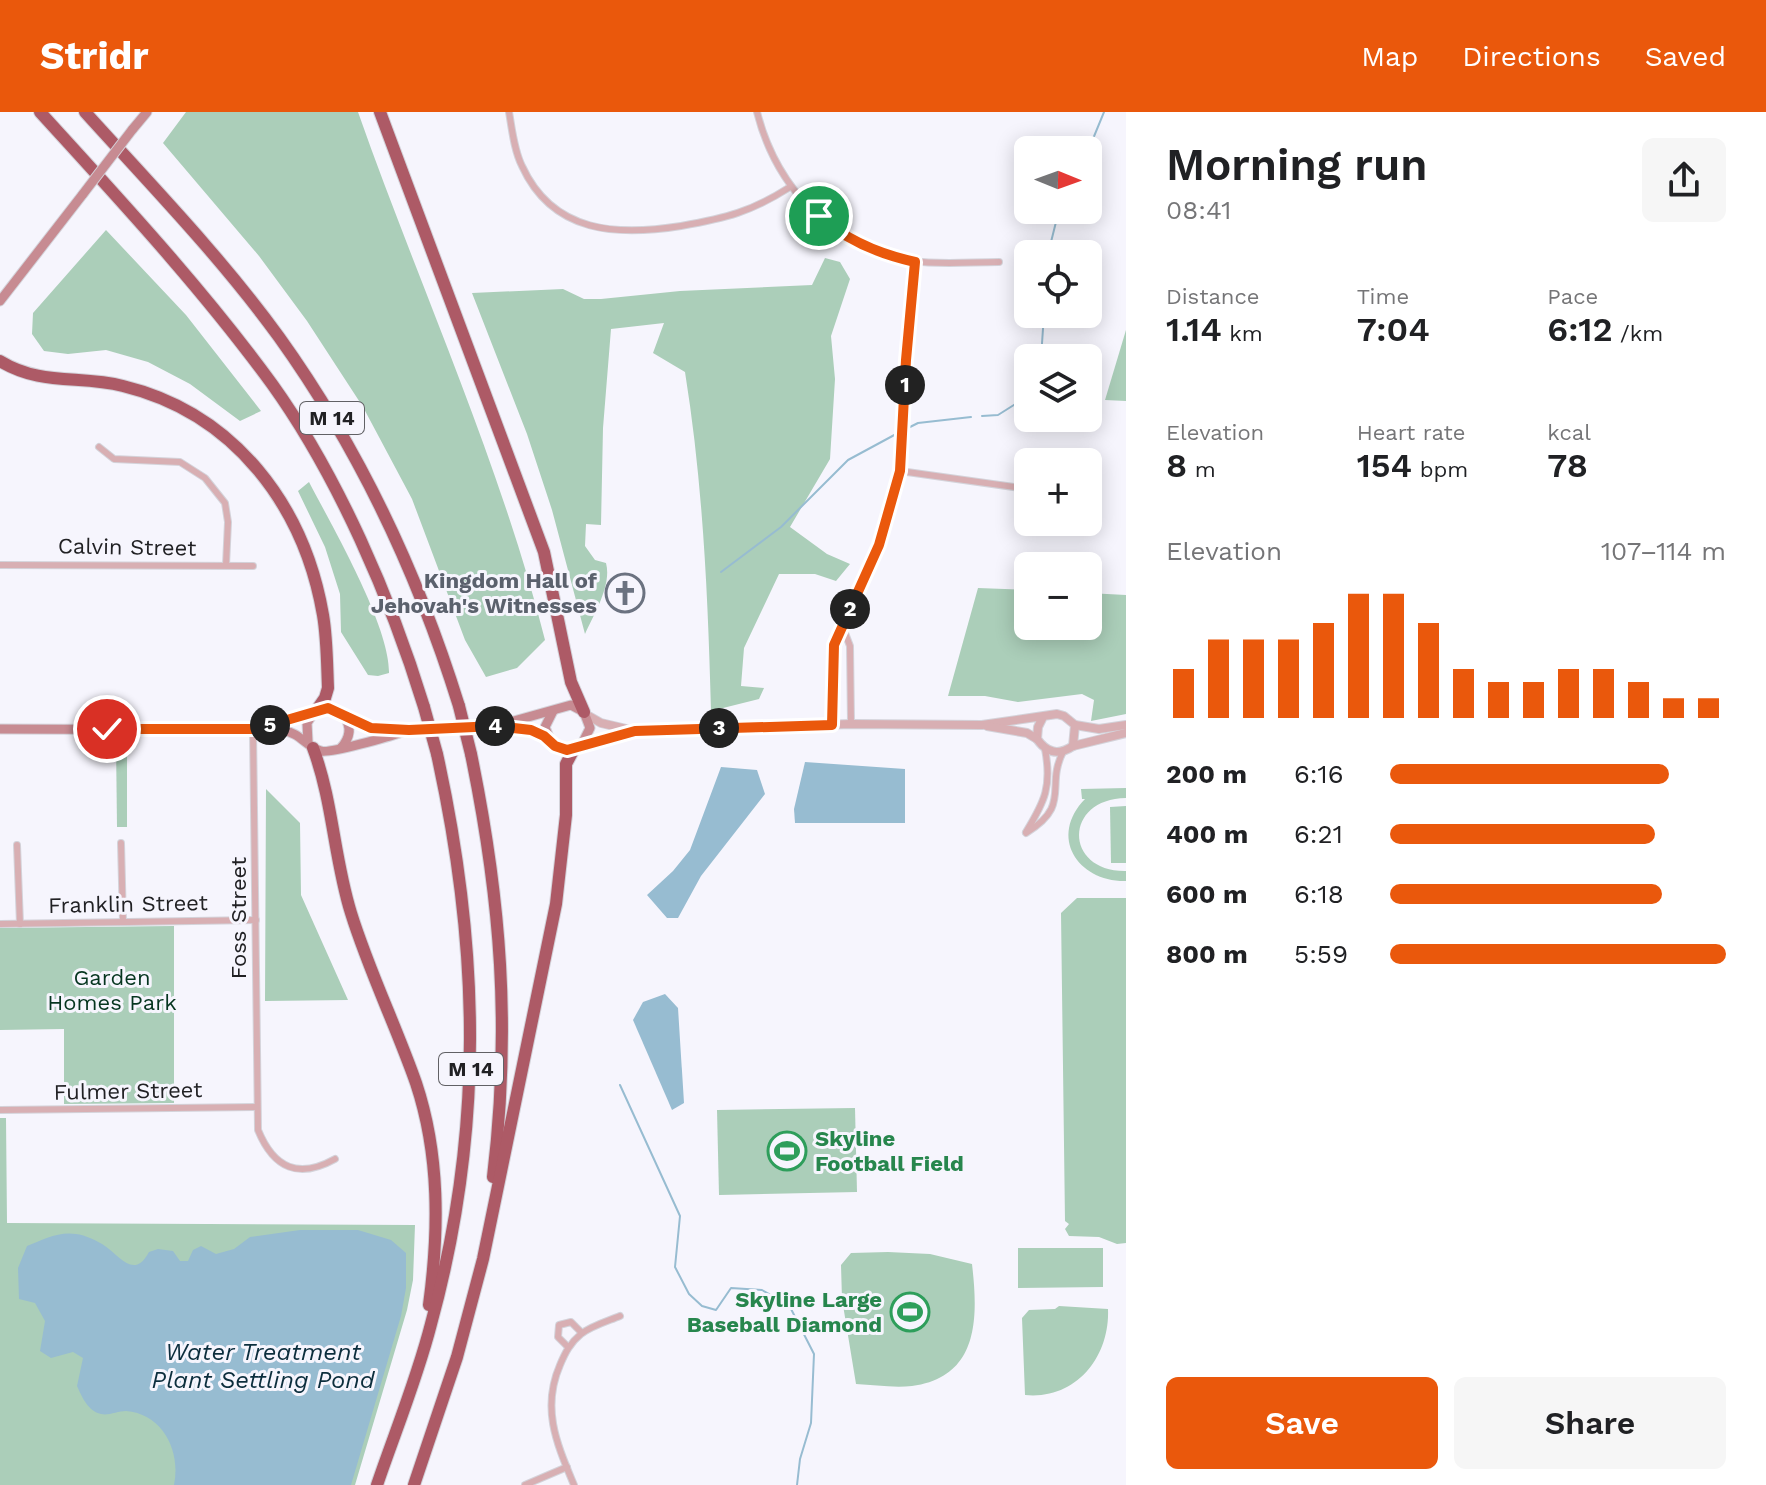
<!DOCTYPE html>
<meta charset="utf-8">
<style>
:root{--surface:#fff;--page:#f6f6f6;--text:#202124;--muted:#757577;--accent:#ea580c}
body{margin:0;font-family:"Work Sans",sans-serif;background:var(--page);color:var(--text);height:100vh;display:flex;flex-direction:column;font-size:30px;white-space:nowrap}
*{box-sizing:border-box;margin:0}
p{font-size:26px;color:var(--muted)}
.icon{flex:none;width:44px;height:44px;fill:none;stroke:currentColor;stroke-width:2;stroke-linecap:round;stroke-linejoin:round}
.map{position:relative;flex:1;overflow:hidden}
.details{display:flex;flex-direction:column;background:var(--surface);width:640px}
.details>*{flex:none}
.needle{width:52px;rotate:91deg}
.fabs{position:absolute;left:1014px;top:24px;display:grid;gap:16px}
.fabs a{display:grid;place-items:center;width:88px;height:88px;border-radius:12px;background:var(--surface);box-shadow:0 4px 20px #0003;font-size:40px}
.pin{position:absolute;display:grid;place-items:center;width:68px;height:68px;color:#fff;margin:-34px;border:4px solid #fff;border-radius:50%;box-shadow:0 2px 8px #0007}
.km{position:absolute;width:40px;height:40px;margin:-20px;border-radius:50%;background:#222;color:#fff;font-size:22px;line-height:40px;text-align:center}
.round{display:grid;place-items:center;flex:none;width:84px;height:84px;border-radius:12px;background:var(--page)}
.head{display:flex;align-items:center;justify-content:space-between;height:136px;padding:0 40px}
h1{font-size:44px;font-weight:600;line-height:60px}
.stats{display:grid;grid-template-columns:repeat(3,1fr);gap:12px;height:136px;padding:8px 40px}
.stats div{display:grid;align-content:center}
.stats b{font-size:34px;font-weight:600}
.stats small{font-size:22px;font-weight:400}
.stats p{font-size:22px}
.chart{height:224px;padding:16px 40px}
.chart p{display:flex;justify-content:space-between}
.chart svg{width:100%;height:144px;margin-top:8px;stroke:var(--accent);stroke-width:6}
.primary-button{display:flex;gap:16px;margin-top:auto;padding:16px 40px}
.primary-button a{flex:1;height:92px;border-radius:12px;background:var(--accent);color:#fff;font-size:32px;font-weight:600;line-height:92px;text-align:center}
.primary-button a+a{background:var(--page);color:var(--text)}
ul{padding:0 40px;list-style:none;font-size:26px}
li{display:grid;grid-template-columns:128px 96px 1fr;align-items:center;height:60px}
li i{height:20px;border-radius:10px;background:var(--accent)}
header{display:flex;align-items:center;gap:48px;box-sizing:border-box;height:112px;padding:0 40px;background:var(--accent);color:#fff}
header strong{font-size:38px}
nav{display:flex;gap:44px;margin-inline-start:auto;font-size:28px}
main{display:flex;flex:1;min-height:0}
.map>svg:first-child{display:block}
</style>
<header>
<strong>Stridr</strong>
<nav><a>Map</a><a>Directions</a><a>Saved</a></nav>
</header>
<main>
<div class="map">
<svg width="1126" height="1373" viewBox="0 0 1126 1373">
<rect width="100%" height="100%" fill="#f6f5fd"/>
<!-- green -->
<g fill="#abceb9">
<path d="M186,0h172c62,176 141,347 187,528l-28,28 -31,9 -21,-37 -53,-141 -49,-92 -56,-86 -48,-65 -96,-113z"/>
<path d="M106,118l80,85 75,96 -21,10 -50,-37 -42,-22 -42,-12 -38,4 -24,-3 -12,-17 1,-21z"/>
<path d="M825,146l15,4 10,17 -19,57 4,43 -5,80 -40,68 37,27 23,10 -14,17 -21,-7h-36l-35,74 -3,38 23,2 -5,11 -48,12c-3,-114 -8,-227 -26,-339l-32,-19 11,-30 -53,6 -8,99 -2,97 -15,-1 -1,22 10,14 11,3c6,22 -12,51 -21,71l-33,-124 -25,-76 -55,-141 91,-4 21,10h17l79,-8 132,-6z"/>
<path d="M1126,218v71l-21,-1z"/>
<path d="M309,370c23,44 81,144 80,191l-11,3 -10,-1 -27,-43 -1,-38 -15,-47 -27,-56z"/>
<path d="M978,476l50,2v36h60v-33l38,2v119l-35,7 3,-21 -12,-6 -64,8 -33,-6h-37z"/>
<path d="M116,630h11v85h-10z"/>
<path d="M1126,676v10c-63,1 -62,74 0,73v10c-48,1 -78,-44 -41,-82h-3l-1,-10z"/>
<path d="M266,677l34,34 1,72 47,105 -83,1z"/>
<path d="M1126,694v57h-15l-1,-56z"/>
<path d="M1077,786h49v345l-9,1 -18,-7 -30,-1 -4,-7 4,-5 -4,-3 -4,-308z"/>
<path d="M174,814v177l-110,1v-75l-64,1v-102z"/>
<path d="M855,996l2,84 -138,3 -2,-85z"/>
<path d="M0,1006h6l1,105 408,2 -2,55 -6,30 -52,175h-355z"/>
<path d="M1018,1136h85v39l-85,1z"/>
<path d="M888,1140l42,2 42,10c6,52 8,113 -60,122 -18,2 -38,-1 -56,-2l-14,-85 -1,-34 10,-12z"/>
<path d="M1059,1194l49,3c2,48 -32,91 -83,86l-3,-77 7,-8 26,-1z"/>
</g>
<!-- water -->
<g fill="#97bcd1">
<path d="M805,650l100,7v54h-110l-1,-14z"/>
<path d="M721,655l36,3 8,24 -64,82 -23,42h-11l-20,-23 26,-24 17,-21z"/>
<path d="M665,882l13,14 6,95 -12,7 -39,-90 10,-18z"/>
<path d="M300,1118h58l33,10 15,13v35l-5,28 -50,169h-177c7,-34 -11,-71 -48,-74 -8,0 -18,5 -25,3 -13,-3 -19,-17 -24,-28l6,-28 -10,-6 -22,6 -11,-7 5,-30 -10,-18 -16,-4 -1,-31 9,-22c15,-6 32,-15 49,-12 9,1 22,7 29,12 15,10 29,34 44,6l9,-3 15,2 7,10h8l5,-11 8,-4 15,8 18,-5 16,-12z"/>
</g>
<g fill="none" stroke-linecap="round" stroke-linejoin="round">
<!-- stream -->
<g stroke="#97bcd1" stroke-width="2">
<path d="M1088,39l16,-39"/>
<path d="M1048,142l11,-44"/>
<path d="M1041,246l3,-44"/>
<path d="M982,304l16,-1 30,-19"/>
<path d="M904,318l14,-7 53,-6"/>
<path d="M721,460l60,-45 67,-67 50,-27"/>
<path d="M620,973l60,131 -5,51 14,27 13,12 14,4 15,-22 31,2 27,15 25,49 -3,69 -11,36 -3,26"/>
</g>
<!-- minor casing -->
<g stroke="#d4d3da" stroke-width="8">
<g id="minor">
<path d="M509,0c3,17 5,38 13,54 31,68 96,70 159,60 45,-8 70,-14 109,-39"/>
<path d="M757,0c19,75 76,137 155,149 28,4 59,1 87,1"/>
<path d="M99,335l15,12 66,3 25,16 20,25 3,19 -2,43"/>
<path d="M900,359l128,18"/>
<path d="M0,453l253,1"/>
<path d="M843,516l7,18 1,78"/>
<path d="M832,613l2,-80 45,-100 21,-74 6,-111 9,-98"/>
<path d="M253,617l5,401c16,39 41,49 77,29"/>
<path d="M1026,720c19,-31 26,-46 19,-83"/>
<path d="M1026,721c46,-28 19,-46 37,-81"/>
<path d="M121,731l2,79"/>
<path d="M17,733l3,79"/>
<path d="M0,812l256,-4"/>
<path d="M0,998l256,-3"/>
<path d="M568,1235l-10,-10 1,-12 12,-3 11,11"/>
<path d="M525,1373l42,-18"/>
<path d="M574,1373c-17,-41 -33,-76 -14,-120 5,-12 10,-22 21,-31 10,-8 27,-13 39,-18"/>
</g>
</g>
<!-- tertiary casing -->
<g stroke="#d4d3da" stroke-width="10">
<g id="tertiary">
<path d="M587,603l14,8 34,8 216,-7 131,1 75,-11 7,2 11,9 -2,21c-15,10 -26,7 -36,-7l1,-12 5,-10"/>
<path d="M1075,613l24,4 27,-4"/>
<path d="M987,614l40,7 10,6"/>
<path d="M1073,634l53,-13"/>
<path d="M578,636l56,-16"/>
</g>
</g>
<!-- secondary casing -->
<g stroke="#d4d3da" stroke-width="11">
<g id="secondary">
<path d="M132,18l15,-18"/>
<path d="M0,189l83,-107"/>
<path d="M0,617l282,1c19,3 24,17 39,21 7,3 70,-15 81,-19"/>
<path d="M256,617l72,-21c16,3 27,18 44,20 51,8 104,-6 155,2 22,3 32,29 55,14l8,-16 -6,-16 -13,-7 -75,21"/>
<path d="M550,628l-5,-13 8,-16"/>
<path d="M308,630l-1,-19 7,-11"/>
<path d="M341,636c9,-10 11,-21 3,-32"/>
</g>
</g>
<!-- motorway casing -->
<g stroke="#d4d3da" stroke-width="14">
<g id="motorway">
<path d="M40,0c80,88 162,176 232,272 66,92 119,215 152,323"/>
<path d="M85,0c66,73 136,145 194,225 81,113 139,237 180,369"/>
<path d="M380,0l164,440 27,130 13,30"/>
<path d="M0,249c41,25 79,14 123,25 111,27 181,119 200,229 4,23 4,49 5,73l-3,10 -9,13"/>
<path d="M313,636c20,53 21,111 38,165 18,58 45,113 65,170 24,72 23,148 13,222"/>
<path d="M471,642c30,146 40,274 22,423"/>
<path d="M377,1373c18,-53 40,-106 54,-161 53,-193 49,-375 6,-570"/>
<path d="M414,1373l43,-128 26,-98 73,-355 10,-89v-51l8,-15"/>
</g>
</g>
<!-- minor -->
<use href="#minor" stroke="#d8afb3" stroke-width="6"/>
<!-- tertiary -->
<use href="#tertiary" stroke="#d8afb3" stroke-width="8"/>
<!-- secondary -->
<use href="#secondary" stroke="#c78b92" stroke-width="9"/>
<!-- motorway -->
<use href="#motorway" stroke="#ad5a66" stroke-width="12"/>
<!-- secondary-bridge casing -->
<g stroke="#d4d3da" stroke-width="11" stroke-linecap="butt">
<path id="secondary-bridge" d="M83,82l49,-64"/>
</g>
<!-- motorway-bridge casing -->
<g stroke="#d4d3da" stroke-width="14" stroke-linecap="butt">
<g id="motorway-bridge">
<path d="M459,594l12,48"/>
<path d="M424,595l13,47"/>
</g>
</g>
<!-- secondary-bridge -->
<use href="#secondary-bridge" stroke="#c78b92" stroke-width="9"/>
<!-- motorway-bridge -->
<use href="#motorway-bridge" stroke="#ad5a66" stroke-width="12"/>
</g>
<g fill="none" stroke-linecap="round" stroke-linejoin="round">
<!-- route casing -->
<g stroke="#fff" stroke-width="16">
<path id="route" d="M107,617h149l72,-21 43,20 38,2 87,-4 35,4 13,6 11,10 12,4 68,-19 197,-6 2,-80 45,-100 21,-74 6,-111 9,-98c-36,-8 -68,-21 -96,-46"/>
</g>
<!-- route -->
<use href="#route" stroke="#ea580c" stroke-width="10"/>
</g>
<!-- icons -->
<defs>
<g id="church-ring" transform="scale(2)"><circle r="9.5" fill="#f6f5fd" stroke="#6b7280" stroke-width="1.5"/><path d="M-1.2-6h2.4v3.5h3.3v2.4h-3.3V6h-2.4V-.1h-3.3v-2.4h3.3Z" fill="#6b7280"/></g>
<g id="stadium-ring" transform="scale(2)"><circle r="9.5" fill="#f6f5fd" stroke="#2e9e5b" stroke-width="1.5"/><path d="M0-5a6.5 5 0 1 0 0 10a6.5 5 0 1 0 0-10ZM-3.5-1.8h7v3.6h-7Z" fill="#2e9e5b"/></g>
</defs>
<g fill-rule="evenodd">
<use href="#church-ring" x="625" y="481"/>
<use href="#stadium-ring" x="787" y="1039"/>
<use href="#stadium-ring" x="910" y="1200"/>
</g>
<g text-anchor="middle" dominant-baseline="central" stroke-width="6" stroke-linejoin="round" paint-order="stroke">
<!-- shield labels -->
<g fill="#f6f5fd" stroke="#616165" stroke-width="2">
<rect x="300" y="290" width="64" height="32" rx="6"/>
<rect x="439" y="941" width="64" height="32" rx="6"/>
</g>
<g font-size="20" font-weight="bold" fill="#212124">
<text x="332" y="306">M 14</text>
<text x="471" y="957">M 14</text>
</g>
<!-- street labels -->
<g font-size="22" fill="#212124" stroke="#f6f5fd">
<text transform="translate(127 435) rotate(1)">Calvin Street</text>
<text transform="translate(128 792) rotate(-1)">Franklin Street</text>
<text transform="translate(238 806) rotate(-90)">Foss Street</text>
<text transform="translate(128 979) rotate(-1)">Fulmer Street</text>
</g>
<!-- worship labels -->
<g font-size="22" font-weight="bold" fill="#5b616d" stroke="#f6f5fd" text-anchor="end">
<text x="597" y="468">Kingdom Hall of<tspan x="597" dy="25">Jehovah's Witnesses</tspan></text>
</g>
<!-- park labels -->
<g font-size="22" fill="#05351f" stroke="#f6f5fd">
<text x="112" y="865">Garden<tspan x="112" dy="25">Homes Park</tspan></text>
</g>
<!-- leisure labels -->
<g font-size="22" font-weight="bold" fill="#27864d" stroke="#f6f5fd" text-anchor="start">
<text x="815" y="1026">Skyline<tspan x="815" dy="25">Football Field</tspan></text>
<text x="882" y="1187" text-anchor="end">Skyline Large<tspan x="882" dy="25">Baseball Diamond</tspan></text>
</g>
<!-- water labels -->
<g font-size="24" font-style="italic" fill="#0c2e3d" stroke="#f6f5fd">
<text x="263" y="1240">Water Treatment<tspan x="263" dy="28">Plant Settling Pond</tspan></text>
</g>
</g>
</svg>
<div class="fabs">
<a><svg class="needle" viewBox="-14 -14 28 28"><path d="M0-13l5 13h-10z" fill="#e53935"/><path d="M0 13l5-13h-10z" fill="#757577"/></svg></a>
<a><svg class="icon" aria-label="locate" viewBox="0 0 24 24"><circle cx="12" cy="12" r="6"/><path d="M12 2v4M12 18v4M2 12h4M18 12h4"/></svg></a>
<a><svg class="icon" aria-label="layers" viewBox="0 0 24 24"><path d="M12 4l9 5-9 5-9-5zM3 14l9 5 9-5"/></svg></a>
<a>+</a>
<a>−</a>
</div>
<div class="pin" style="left:819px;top:104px;background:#1e9e55"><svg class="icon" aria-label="arrive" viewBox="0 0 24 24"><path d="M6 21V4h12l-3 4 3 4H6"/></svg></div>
<div class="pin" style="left:107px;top:617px;background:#d93025"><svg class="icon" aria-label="check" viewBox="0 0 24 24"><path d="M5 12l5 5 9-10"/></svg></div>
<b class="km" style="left:905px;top:273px">1</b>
<b class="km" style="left:850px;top:497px">2</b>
<b class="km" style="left:719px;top:616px">3</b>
<b class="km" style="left:495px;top:614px">4</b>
<b class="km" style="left:270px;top:613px">5</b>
</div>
<section class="details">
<div class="head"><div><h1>Morning run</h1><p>08:41</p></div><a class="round"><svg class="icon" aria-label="share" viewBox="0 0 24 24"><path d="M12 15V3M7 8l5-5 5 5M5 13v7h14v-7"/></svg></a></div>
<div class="stats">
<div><p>Distance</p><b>1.14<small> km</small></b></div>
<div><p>Time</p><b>7:04</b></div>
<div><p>Pace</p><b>6:12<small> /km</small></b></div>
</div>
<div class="stats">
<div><p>Elevation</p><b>8<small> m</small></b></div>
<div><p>Heart rate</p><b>154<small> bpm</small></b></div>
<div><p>kcal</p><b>78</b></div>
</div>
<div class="chart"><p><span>Elevation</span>107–114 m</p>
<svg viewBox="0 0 160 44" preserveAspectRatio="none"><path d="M5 44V29M15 44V20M25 44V20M35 44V20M45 44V15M55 44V6M65 44V6M75 44V15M85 44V29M95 44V33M105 44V33M115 44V29M125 44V29M135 44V33M145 44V38M155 44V38"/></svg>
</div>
<ul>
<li><b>200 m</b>6:16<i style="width:83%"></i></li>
<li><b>400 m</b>6:21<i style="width:79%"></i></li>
<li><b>600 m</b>6:18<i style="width:81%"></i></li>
<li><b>800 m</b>5:59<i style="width:100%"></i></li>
</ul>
<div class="primary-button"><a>Save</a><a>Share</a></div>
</section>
</main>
